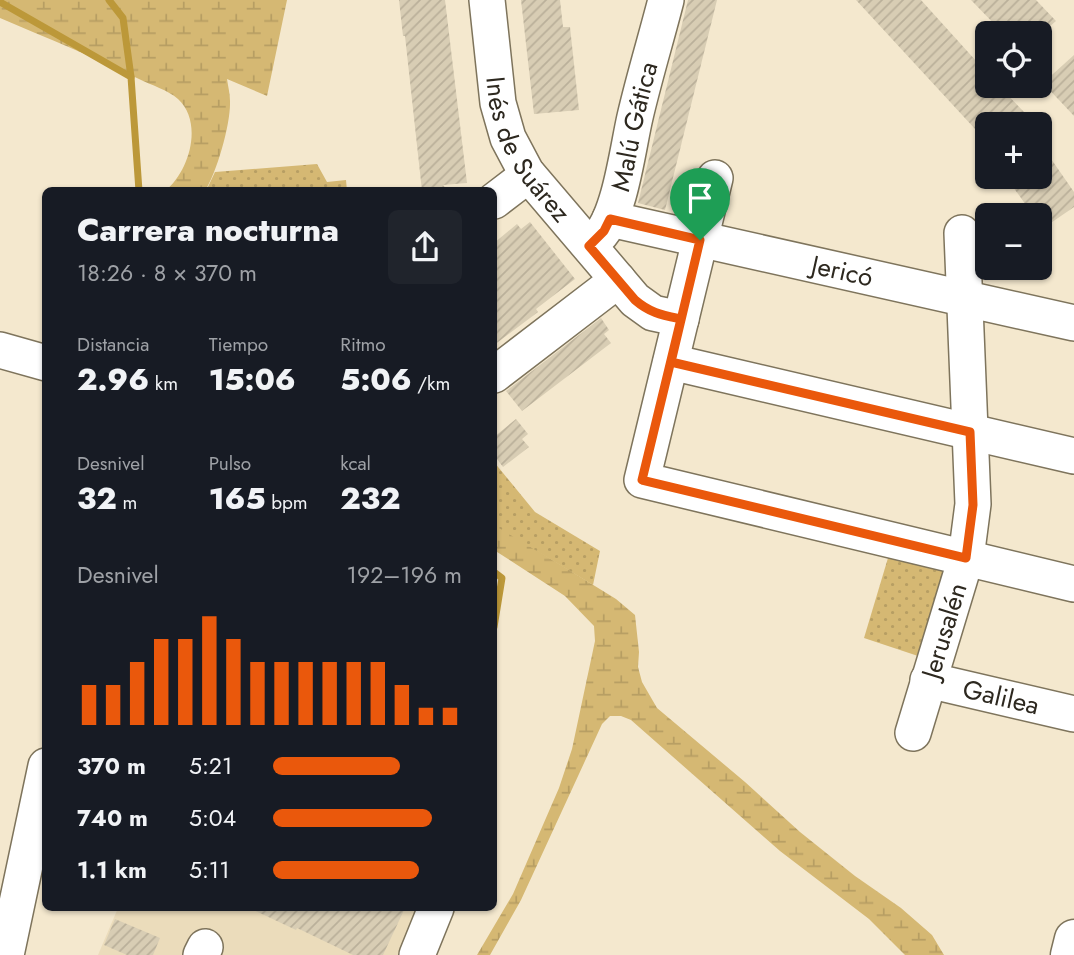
<!DOCTYPE html>
<html lang="es">
<meta charset="utf-8">
<style>
:root{--surface:#171b24;--page:#20242c;--text:#f1f3f6;--muted:#9ea1a6;--accent:#ea580c}
body{margin:0;font-family:Jost,sans-serif;background:var(--page);color:var(--text);height:100vh;display:flex;flex-direction:column;font-size:26px;white-space:nowrap}
*{box-sizing:border-box;margin:0}
p{font-size:23px;color:var(--muted)}
.icon{flex:none;width:38px;height:38px;fill:none;stroke:currentColor;stroke-width:2;stroke-linecap:round;stroke-linejoin:round}
.map{position:relative;flex:1;overflow:hidden}
.drawer{position:absolute;left:42px;top:187px;width:455px;height:724px;display:flex;flex-direction:column;background:var(--surface);border-radius:10px;box-shadow:0 2px 5px #0004}
.drawer>*{flex:none}
.tools{position:absolute;left:975px;top:21px;display:grid;gap:14px}
.tools a{display:grid;place-items:center;width:77px;height:77px;border-radius:10px;background:var(--surface);box-shadow:0 2px 5px #0004;font-size:35px}
.pin{position:absolute;display:grid;place-items:center;width:60px;height:60px;color:#fff;margin:-72px -30px;border-radius:50% 50% 50% 0;rotate:-45deg;box-shadow:0 0 7px #0007}
.pin .icon{rotate:45deg}
.round{display:grid;place-items:center;flex:none;width:74px;height:74px;border-radius:10px;background:var(--page)}
.head{display:flex;align-items:center;justify-content:space-between;height:119px;padding:0 35px}
h1{font-size:32px;font-weight:800;line-height:52px}
.metrics{display:grid;grid-template-columns:repeat(3,1fr);gap:10px;height:119px;padding:7px 35px}
.metrics div{display:grid;align-content:center}
.metrics b{font-size:30px;font-weight:800}
.metrics small{font-size:19px;font-weight:400}
.metrics p{font-size:19px}
.chart{height:196px;padding:14px 35px}
.chart p{display:flex;justify-content:space-between}
.chart svg{width:100%;height:126px;margin-top:7px;stroke:var(--accent);stroke-width:6}
ul{padding:0 35px;list-style:none;font-size:23px}
li{display:grid;grid-template-columns:112px 84px 1fr;align-items:center;height:52px}
li i{height:18px;border-radius:9px;background:var(--accent)}
.map>svg:first-child{display:block}
</style>
<div class="map">
<svg width="1074" height="955" viewBox="0 0 1074 955">
<defs>
<pattern id="wetland-marsh" width="20" height="14" patternUnits="userSpaceOnUse" patternTransform="scale(1.75)"><rect width="20" height="14" fill="#d5b873"/><path d="M1 5h8M5 5V1M11 12h8M15 12V8" fill="none" stroke="#b79e63"/></pattern>
<pattern id="park-dots" width="8" height="8" patternUnits="userSpaceOnUse" patternTransform="scale(1.75)"><rect width="8" height="8" fill="#d5b873"/><path d="M2 2h.1M6 6h.1" fill="none" stroke="#b79e63" stroke-width="1.8" stroke-linecap="round"/></pattern>
<pattern id="building-hatch" width="6" height="6" patternUnits="userSpaceOnUse" patternTransform="scale(1.75)"><rect width="6" height="6" fill="#d8cdb4"/><path d="M-1 1l2-2M0 6l6-6M5 7l2-2" fill="none" stroke="#bab09a"/></pattern>
</defs>
<rect width="100%" height="100%" fill="#f4e8ce"/>
<!-- built -->
<path fill="#ebdcbb" d="M118,908h301l-19,47h-302z"/>
<!-- wetland -->
<g fill="url(#wetland-marsh)">
<path d="M0,0h287l-20,96 -40,-17c1,7 3,15 3,22 1,22 -13,71 -25,90h-40c24,-19 39,-68 13,-92 -10,-9 -27,-14 -39,-20 -45,-22 -92,-41 -139,-61z"/>
<path d="M494,524l122,75 19,16 4,37 -1,15 4,15 15,26 88,74 55,50 55,44 46,32 31,27 12,20h-39l-36,-36 -89,-68 -149,-131 -10,-4h-11l-8,8 -81,176 -31,55h-13l36,-61 46,-106 13,-39 23,-108 -1,-15 -29,-30 -71,-46z"/>
</g>
<!-- park -->
<g fill="url(#park-dots)">
<path d="M317,164l10,18 19,-2 1,11h-141l9,-19z"/>
<path d="M494,462l41,50 65,39 -7,34 -99,-60z"/>
<path d="M891,548l60,16 -27,94 -60,-20z"/>
</g>
<g fill="none" stroke-linecap="round" stroke-linejoin="round">
<!-- stream -->
<g stroke="#bc9839" stroke-width="7">
<path d="M109,0l14,18 8,59"/>
<path d="M0,2l131,75 8,114"/>
<path d="M494,572l8,6 -8,49"/>
</g>
</g>
<!-- building -->
<g fill="url(#building-hatch)">
<path d="M399,0h46l22,183 -24,2 5,6h-26l-17,-155h-2z"/>
<path d="M521,0h39l3,27h7l9,83 -45,4z"/>
<path d="M688,0h29l-52,210 -27,-7z"/>
<path d="M856,0h65l66,73v13h12l26,27 -12,11h-26v18z"/>
<path d="M971,0h65l20,21 -14,12h-39z"/>
<path d="M1074,55v61l-31,-33z"/>
<path d="M1040,143l34,49v15l-32,22 -2,-4v-10h-7l-27,-38h34z"/>
<path d="M530,222l45,57 -39,30 2,3 -44,33v-102l23,-19 4,5z"/>
<path d="M601,318l8,12 -5,4 7,9 -89,68 -16,-20z"/>
<path d="M516,419l12,15 -6,5 7,8 -26,20 -9,-12v-18z"/>
<path d="M249,908h156l-22,47h-30l-56,-27 -1,2z"/>
<path d="M115,919l45,19 -7,17h-26l-23,-10z"/>
</g>
<g fill="none" stroke-linecap="round" stroke-linejoin="round">
<!-- minor casing -->
<g stroke="#7e745c" stroke-width="38">
<g id="minor">
<path id="s1" d="M487,0l11,103 10,35 18,34 109,128 18,13 28,6"/>
<path d="M715,178l-73,302 432,104"/>
<path d="M494,201l34,-26"/>
<path id="s2" d="M610,219l464,104"/>
<path id="s3" d="M599,236c21,-21 29,-89 36,-119 9,-39 21,-78 31,-117"/>
<path d="M0,350l46,13"/>
<path d="M671,362l403,94"/>
<path d="M494,375l124,-95"/>
<path id="s4" d="M928,680l146,34"/>
<path id="s5" d="M913,733l53,-175 7,-54 -11,-271"/>
<path d="M6,955l40,-189"/>
<path d="M201,955l4,-8"/>
<path d="M417,955l19,-47"/>
</g>
</g>
<!-- major casing -->
<g stroke="#7e745c" stroke-width="41">
<path id="major" d="M1070,955l4,-16"/>
</g>
<!-- minor -->
<use href="#minor" stroke="#fff" stroke-width="35"/>
<!-- major -->
<use href="#major" stroke="#fff" stroke-width="38"/>
</g>
<g fill="none" stroke-linecap="round" stroke-linejoin="round">
<!-- route casing -->
<g stroke="#fff" stroke-width="14">
<path id="route" d="M700,240l-90,-21 -6,12 -15,15 46,54c15,13 27,15 46,19l-39,161 324,78 7,-53 -3,-73 -299,-70 29,-122"/>
</g>
<!-- route -->
<use href="#route" stroke="#ea580c" stroke-width="9"/>
</g>
<g text-anchor="middle" dominant-baseline="central" stroke-width="6" stroke-linejoin="round" paint-order="stroke">
<!-- street labels -->
<g font-size="26" fill="#2d281f" stroke="#fff6e1">
<text stroke="none"><textPath href="#s3" startOffset="116">Malú Gática</textPath></text>
<text stroke="none"><textPath href="#s1" startOffset="158">Inés de Suárez</textPath></text>
<text stroke="none"><textPath href="#s2" startOffset="238">Jericó</textPath></text>
<text stroke="none"><textPath href="#s5" startOffset="107">Jerusalén</textPath></text>
<text stroke="none"><textPath href="#s4" startOffset="75">Galilea</textPath></text>
</g>
</g>
</svg>
<div class="tools">
<a><svg class="icon" aria-label="locate" viewBox="0 0 24 24"><circle cx="12" cy="12" r="6"/><path d="M12 2v4M12 18v4M2 12h4M18 12h4"/></svg></a>
<a>+</a>
<a>−</a>
</div>
<div class="pin" style="left:700px;top:240px;background:#1e9e55"><svg class="icon" aria-label="arrive" viewBox="0 0 24 24"><path d="M6 21V4h12l-3 4 3 4H6"/></svg></div>
<section class="drawer">
<div class="head"><div><h1>Carrera nocturna</h1><p>18:26 · 8 × 370 m</p></div><a class="round"><svg class="icon" aria-label="share" viewBox="0 0 24 24"><path d="M12 15V3M7 8l5-5 5 5M5 13v7h14v-7"/></svg></a></div>
<div class="metrics">
<div><p>Distancia</p><b>2.96<small> km</small></b></div>
<div><p>Tiempo</p><b>15:06</b></div>
<div><p>Ritmo</p><b>5:06<small> /km</small></b></div>
</div>
<div class="metrics">
<div><p>Desnivel</p><b>32<small> m</small></b></div>
<div><p>Pulso</p><b>165<small> bpm</small></b></div>
<div><p>kcal</p><b>232</b></div>
</div>
<div class="chart"><p><span>Desnivel</span>192–196 m</p>
<svg viewBox="0 0 160 44" preserveAspectRatio="none"><path d="M5 44V30M15 44V30M25 44V22M35 44V14M45 44V14M55 44V6M65 44V14M75 44V22M85 44V22M95 44V22M105 44V22M115 44V22M125 44V22M135 44V30M145 44V38M155 44V38"/></svg>
</div>
<ul>
<li><b>370 m</b>5:21<i style="width:67%"></i></li>
<li><b>740 m</b>5:04<i style="width:84%"></i></li>
<li><b>1.1 km</b>5:11<i style="width:77%"></i></li>
</ul>
</section>
</div>
